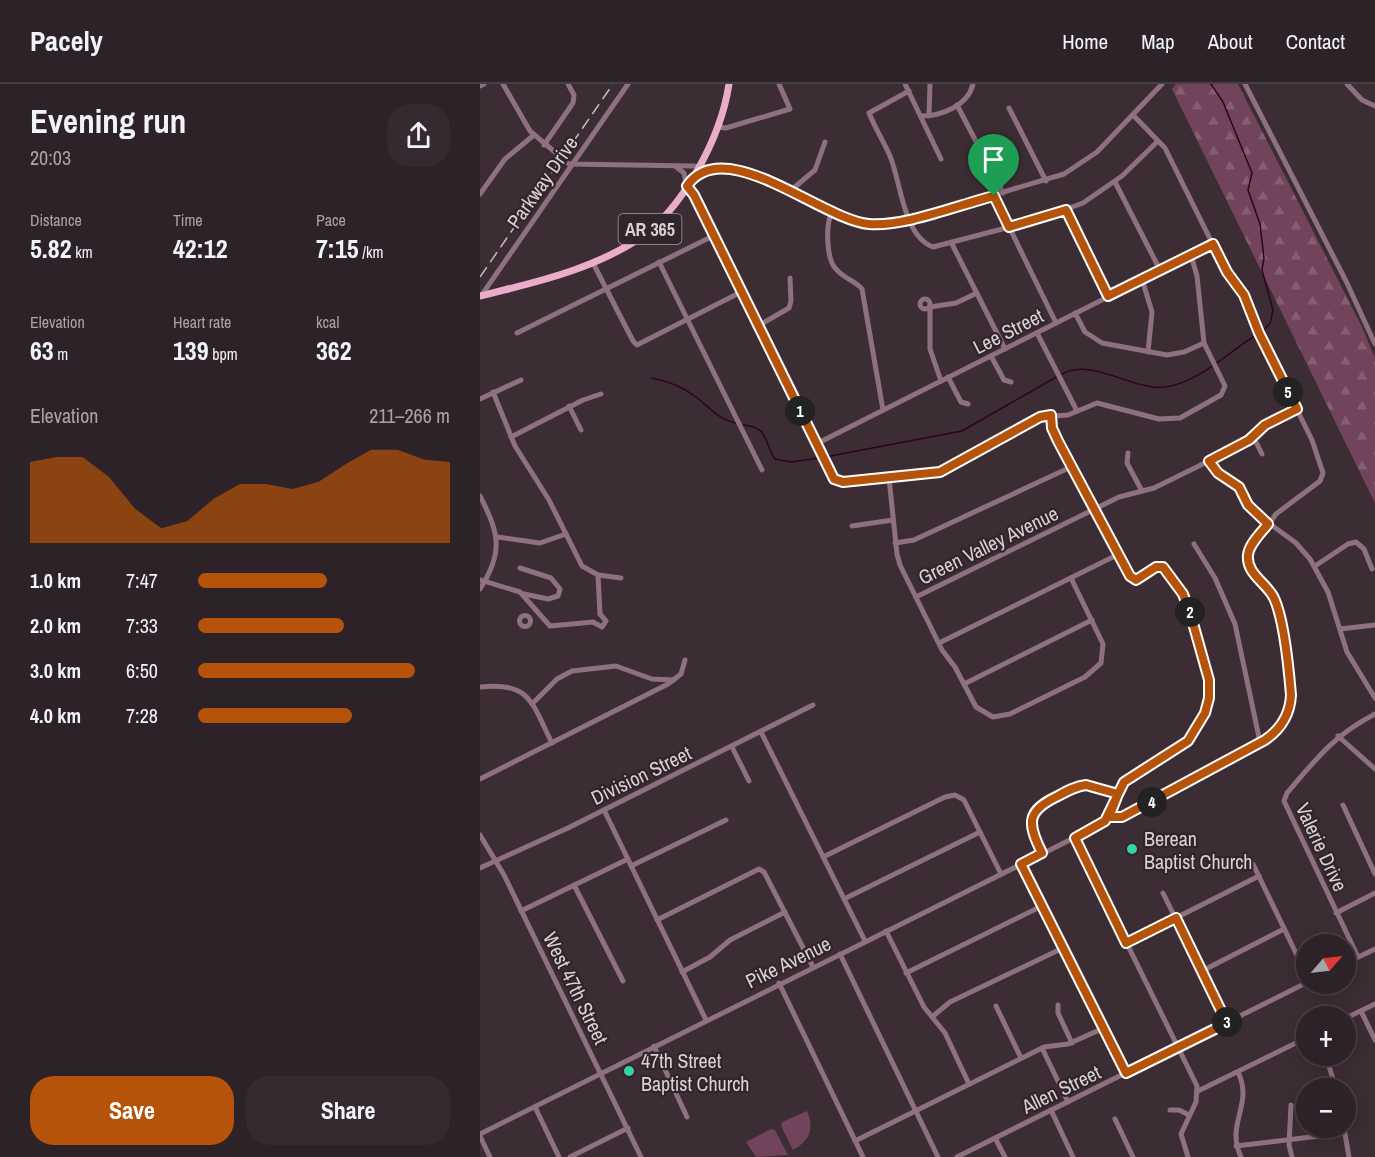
<!DOCTYPE html>
<meta charset="utf-8">
<style>
:root{--surface:#2d2227;--page:#352a2f;--text:#f1f3f6;--muted:#a7a4a7;--line:#483f44;--accent:#b45309}
body{margin:0;font-family:"Archivo Narrow",sans-serif;background:var(--page);color:var(--text);height:100vh;display:flex;flex-direction:column;font-size:22px;white-space:nowrap}
*{box-sizing:border-box;margin:0}
p{font-size:20px;color:var(--muted)}
.icon{flex:none;width:33px;height:33px;fill:none;stroke:currentColor;stroke-width:2;stroke-linecap:round;stroke-linejoin:round}
.map{position:relative;flex:1;overflow:hidden}
.drawer{display:flex;flex-direction:column;background:var(--surface);width:480px}
.drawer>*{flex:none}
.needle{width:39px;rotate:62deg}
.controls{position:absolute;left:816px;top:850px;display:grid;gap:12px}
.controls a{display:grid;place-items:center;width:60px;height:60px;border-radius:50%;background:var(--surface);box-shadow:0 3px 15px #0003,0 0 0 2px var(--line);font-size:30px}
.pin{position:absolute;display:grid;place-items:center;width:51px;height:51px;color:#fff;margin:-62px -26px;border-radius:50% 50% 50% 0;rotate:-45deg;box-shadow:0 0 6px #0007}
.pin .icon{rotate:45deg}
.km{position:absolute;width:30px;height:30px;margin:-15px;border-radius:50%;background:#222;color:#fff;font-size:16px;line-height:30px;text-align:center}
.round{display:grid;place-items:center;flex:none;width:63px;height:63px;border-radius:24px;background:var(--page)}
.headline{display:flex;align-items:center;justify-content:space-between;height:102px;padding:0 30px}
h1{font-size:33px;font-weight:800;line-height:45px}
.stats{display:grid;grid-template-columns:repeat(3,1fr);gap:9px;height:102px;padding:6px 30px}
.stats div{display:grid;align-content:center}
.stats b{font-size:26px;font-weight:800}
.stats small{font-size:16px;font-weight:400}
.stats p{font-size:16px}
.chart{height:168px;padding:12px 30px}
.chart p{display:flex;justify-content:space-between}
.chart svg{width:100%;height:108px;margin-top:6px;fill:var(--accent);opacity:.7}
.primary-button{display:flex;gap:12px;margin-top:auto;padding:12px 30px}
.primary-button a{flex:1;height:69px;border-radius:24px;background:var(--accent);color:#fff;font-size:24px;font-weight:800;line-height:69px;text-align:center}
.primary-button a+a{background:var(--page);color:var(--text)}
ul{padding:0 30px;list-style:none;font-size:20px}
li{display:grid;grid-template-columns:96px 72px 1fr;align-items:center;height:45px}
li i{height:15px;border-radius:8px;background:var(--accent)}
header{display:flex;align-items:center;gap:36px;box-sizing:border-box;height:84px;padding:0 30px;background:var(--surface);border-bottom:2px solid var(--line)}
header strong{font-size:28px}
nav{display:flex;gap:33px;margin-inline-start:auto;font-size:21px}
main{display:flex;flex:1;min-height:0}
.map>svg:first-child{display:block}
</style>
<header>
<strong>Pacely</strong>
<nav><a>Home</a><a>Map</a><a>About</a><a>Contact</a></nav>
</header>
<main>
<section class="drawer">
<div class="headline"><div><h1>Evening run</h1><p>20:03</p></div><a class="round"><svg class="icon" aria-label="share" viewBox="0 0 24 24"><path d="M12 15V3M7 8l5-5 5 5M5 13v7h14v-7"/></svg></a></div>
<div class="stats">
<div><p>Distance</p><b>5.82<small> km</small></b></div>
<div><p>Time</p><b>42:12</b></div>
<div><p>Pace</p><b>7:15<small> /km</small></b></div>
</div>
<div class="stats">
<div><p>Elevation</p><b>63<small> m</small></b></div>
<div><p>Heart rate</p><b>139<small> bpm</small></b></div>
<div><p>kcal</p><b>362</b></div>
</div>
<div class="chart"><p><span>Elevation</span>211–266 m</p>
<svg viewBox="0 0 160 44" preserveAspectRatio="none"><path d="M0 44V11L10 9L20 9L30 17L40 30L50 38L60 35L70 26L80 20L90 20L100 22L110 19L120 12L130 6L140 6L150 10L160 11V44z"/></svg>
</div>
<ul>
<li><b>1.0 km</b>7:47<i style="width:51%"></i></li>
<li><b>2.0 km</b>7:33<i style="width:58%"></i></li>
<li><b>3.0 km</b>6:50<i style="width:86%"></i></li>
<li><b>4.0 km</b>7:28<i style="width:61%"></i></li>
</ul>
<div class="primary-button"><a>Save</a><a>Share</a></div>
</section>
<div class="map">
<svg width="895" height="1073" viewBox="0 0 895 1073">
<defs>
<pattern id="forest-firs" width="22" height="20" patternUnits="userSpaceOnUse" patternTransform="scale(1.5)"><rect width="22" height="20" fill="#72445b"/><path d="M5 1l3.5 6h-7zM16 11l3.5 6h-7z" fill="#865e72"/></pattern>
</defs>
<rect width="100%" height="100%" fill="#3c2d34"/>
<!-- forest -->
<path fill="url(#forest-firs)" d="M696,0h62l124,243 13,31v145l-203,-414z"/>
<!-- pitch -->
<g fill="#72445b">
<path d="M327,1027c8,18 2,30 -14,39l-12,-24 1,-4z"/>
<path d="M291,1045l4,1 13,25 -32,2 -10,-15z"/>
</g>
<g fill="none" stroke-linecap="round" stroke-linejoin="round">
<!-- stream -->
<g stroke="#2f031d" stroke-width="1.5">
<path d="M731,0l12,18 29,71 -4,17 12,34 4,34 -2,12 11,40 -3,13 -8,9"/>
<path d="M582,290c31,-17 73,18 104,13 34,-5 63,-36 92,-53"/>
<path d="M172,294c15,3 31,9 44,19 13,10 23,23 40,26"/>
<path d="M263,341c27,2 20,17 32,34l16,3 29,-4"/>
<path d="M345,373l137,-26 96,-55"/>
</g>
<!-- minor -->
<g stroke="#8f707e" stroke-width="5">
<path d="M23,0l27,47 39,33 124,2 40,3 41,14 63,33 38,9 34,-5 155,-46 33,-22 65,-68"/>
<path d="M425,0l36,75"/>
<path d="M765,0l101,197 29,63"/>
<path d="M867,0l15,16 13,6"/>
<path d="M0,2l4,-2"/>
<path d="M429,7l-40,22c6,15 15,29 21,43 11,26 13,80 43,91l104,-27 46,-17 39,-27 36,-35"/>
<path d="M477,21l46,88"/>
<path d="M529,24l37,73"/>
<path d="M441,32c20,0 47,-10 52,-32"/>
<path d="M449,32l1,-32"/>
<path d="M238,43l8,1 64,-19 -11,-25"/>
<path d="M64,61l29,-42 1,-8 -6,-11"/>
<path d="M195,82l9,7 3,14 7,8 138,281 7,6 101,-10 100,-55 28,-2 29,-12 62,16 21,-1 41,-23 4,-9 -21,-43 -7,-67 -6,-21"/>
<path d="M213,94l22,-9"/>
<path d="M635,98l45,88"/>
<path d="M310,107l25,-21 10,-28"/>
<path d="M0,110l25,-35 29,-24"/>
<path d="M514,112l62,127"/>
<path d="M586,126l42,86"/>
<path d="M351,130c-5,12 -5,45 5,55 7,9 20,12 26,20l21,121"/>
<path d="M472,160l53,105"/>
<path d="M179,178l103,208"/>
<path d="M113,179l40,78 4,4 104,-53"/>
<path d="M662,195l10,33 -4,40"/>
<path d="M1,212l147,-212"/>
<circle cx="445" cy="220" r="5"/>
<path d="M595,229l10,19 17,11 65,12 17,-3 20,-9"/>
<path d="M278,242l31,-18 2,-7 -1,-23"/>
<path d="M37,249l196,-97"/>
<path d="M557,249l40,78"/>
<path d="M511,272l13,24 7,2"/>
<path d="M468,293l13,25 7,2"/>
<path d="M461,297l-11,-32v-42l26,-4 21,-10"/>
<path d="M13,308l22,54 34,54 33,66 16,9 23,3"/>
<path d="M0,315l41,-19"/>
<path d="M89,322l12,24"/>
<path d="M773,352l9,18"/>
<path d="M31,353l72,-37 18,-6"/>
<path d="M336,360l397,-200"/>
<path d="M648,369l-1,10 15,28"/>
<path d="M729,377l9,12 21,14 16,26 41,30 14,16 18,33 19,60 28,46"/>
<path d="M409,394l8,76 3,11 42,85 13,17 21,40 17,10 17,-3 75,-37 16,-14 2,-19 -32,-66"/>
<path d="M0,412c19,37 24,56 0,93"/>
<path d="M372,442l41,-6"/>
<path d="M17,453l43,6 26,-9"/>
<path d="M415,459l19,-3 157,-73"/>
<path d="M714,460l21,34 20,46 25,118"/>
<path d="M835,482l33,-22 8,-2 8,7 8,20"/>
<path d="M40,484l31,10 9,11 -2,7 -10,3 -24,-5"/>
<path d="M118,491l2,39"/>
<path d="M0,496l40,12 30,34 43,-4 9,5 4,-6 -6,-7"/>
<path d="M436,513l203,-100 35,-9 55,-27 40,-21 16,-15 32,-16"/>
<circle cx="45" cy="537" r="5.5"/>
<path d="M860,545l35,-4"/>
<path d="M459,559l178,-88"/>
<path d="M484,600l128,-64"/>
<path d="M0,603c51,-6 52,17 72,56"/>
<path d="M52,620l25,-25 15,-8 44,-5 36,13 22,1"/>
<path d="M281,648l104,209"/>
<path d="M858,652l37,33"/>
<path d="M252,663l17,34"/>
<path d="M0,695l188,-95 13,-10 4,-14"/>
<path d="M863,721l32,69"/>
<path d="M124,726l102,210"/>
<path d="M629,733c4,2 4,2 9,1 21,-4 140,-70 157,-86 11,-10 15,-23 16,-37l-14,-89c-7,-20 -29,-30 -29,-52l28,-40 44,-33 3,-8 -11,-33 -53,-107 -15,-38 -21,-30 -58,-117 -31,-32"/>
<path d="M0,751l24,40 137,282"/>
<path d="M595,754l122,248 -1,16 -15,32 7,23"/>
<path d="M562,769c-15,-30 -16,-42 16,-57 9,-5 18,-10 28,-11l31,9"/>
<path d="M343,773l122,-60 10,-2 9,5 37,74"/>
<path d="M541,780l105,209"/>
<path d="M773,780l53,110"/>
<path d="M151,782l95,-46"/>
<path d="M0,784l88,-40 245,-123"/>
<path d="M94,801l49,96"/>
<path d="M683,809l64,130"/>
<path d="M364,815l136,-67"/>
<path d="M41,827l107,-52"/>
<path d="M856,829l39,-20"/>
<path d="M177,836l102,-51 5,3 49,95"/>
<path d="M406,847l38,76 21,26 24,51"/>
<path d="M646,859l133,-67"/>
<path d="M360,870l98,203"/>
<path d="M878,873l-74,-156 3,-8c30,-35 46,-57 88,-79"/>
<path d="M866,879l29,-14"/>
<path d="M722,887l82,-42"/>
<path d="M202,888l28,-15 20,-17 55,-28"/>
<path d="M426,889l136,-67"/>
<path d="M299,899l84,174"/>
<path d="M578,921v8l14,30"/>
<path d="M516,922l25,52"/>
<path d="M881,927l14,29"/>
<path d="M452,933l18,-15 113,-54"/>
<path d="M866,934l29,-14"/>
<path d="M174,962l33,71"/>
<path d="M562,964l26,54"/>
<path d="M846,972l10,33"/>
<path d="M758,988c16,33 -13,51 3,85"/>
<path d="M718,1007l108,-53"/>
<path d="M811,1021l-2,40 3,12"/>
<path d="M55,1023l24,50"/>
<path d="M571,1026l22,47"/>
<path d="M690,1026h9l10,5"/>
<path d="M635,1035l18,38"/>
<path d="M864,1044l5,29"/>
<path d="M0,1050l618,-308c18,-12 14,-33 28,-46 18,-18 48,-22 66,-43 9,-11 16,-27 18,-42 2,-29 -25,-109 -47,-128h-7l-20,13 -8,-6 -70,-133 -6,-13 -1,-13"/>
<path d="M0,1052l10,21"/>
<path d="M515,1054l10,19"/>
<path d="M375,1057l189,-94 24,-3 36,-16"/>
<path d="M756,1062l108,-13"/>
<path d="M90,1073l58,-29"/>
<path d="M477,1073l349,-174"/>
</g>
<!-- major -->
<path stroke="#ebacca" stroke-width="7" d="M28,205c45,-11 90,-24 129,-49 46,-30 84,-103 92,-156"/>
<!-- rail -->
<path stroke="#c6bcc0" stroke-width="1.5" stroke-dasharray="12 6" stroke-linecap="butt" d="M0,193l133,-193"/>
<!-- major-bridge -->
<path stroke="#ebacca" stroke-width="7" d="M0,212l28,-7"/>
</g>
<g fill="none" stroke-linecap="round" stroke-linejoin="round">
<!-- route casing -->
<g stroke="#fff" stroke-width="12">
<path id="route" d="M514,112c-36,9 -90,31 -125,28 -47,-4 -145,-92 -182,-38l7,9 140,284 9,3 97,-10 100,-55 11,-2 1,13 6,13 72,135 6,4 20,-13h7l20,27 8,22 18,64v18l-4,15 -17,28 -64,41 -19,39 -30,17 51,105 50,-25 51,105 -101,50 -105,-209 21,-11c-15,-30 -16,-42 16,-57 9,-5 18,-10 28,-11l32,9 -9,23h13l143,-77c16,-11 25,-25 26,-45 -2,-24 -7,-76 -17,-97 -7,-15 -28,-24 -26,-43 1,-11 14,-23 20,-31l-20,-19 -9,-18 -21,-14 -9,-12 40,-21 16,-15 32,-16 -38,-76 -15,-38 -17,-23 -14,-28 -105,52 -42,-86 -57,17 -15,-31"/>
</g>
<!-- route -->
<use href="#route" stroke="#b45309" stroke-width="8"/>
</g>
<!-- markers -->
<g fill="#34d4a8" stroke="#31242a" stroke-width="2">
<circle cx="652" cy="765" r="6"/>
<circle cx="149" cy="987" r="6"/>
</g>
<g text-anchor="middle" dominant-baseline="central" stroke-width="4.5" stroke-linejoin="round" paint-order="stroke">
<!-- shield labels -->
<rect fill="#31242a" stroke="#a79da2" stroke-width="1.5" x="138.5" y="130" width="63" height="30" rx="4.5"/>
<g font-size="18" font-weight="bold" fill="#dad1d5">
<text x="170" y="145">AR 365</text>
</g>
<!-- street labels -->
<g font-size="20" fill="#dad1d5" stroke="#31242a">
<text transform="translate(62 98) rotate(-55)">Parkway Drive</text>
<text transform="translate(528 247) rotate(-27)">Lee Street</text>
<text transform="translate(508 461) rotate(-26)">Green Valley Avenue</text>
<text transform="translate(161 691) rotate(-26)">Division Street</text>
<text transform="translate(842 763) rotate(65)">Valerie Drive</text>
<text transform="translate(308 878) rotate(-26)">Pike Avenue</text>
<text transform="translate(96 904) rotate(64)">West 47th Street</text>
<text transform="translate(581 1005) rotate(-26)">Allen Street</text>
</g>
<!-- poi labels -->
<g font-size="20" fill="#dad1d5" stroke="#31242a" text-anchor="start">
<text x="664" y="754">Berean<tspan x="664" dy="23">Baptist Church</tspan></text>
<text x="161" y="976">47th Street<tspan x="161" dy="23">Baptist Church</tspan></text>
</g>
</g>
</svg>
<div class="controls">
<a><svg class="needle" viewBox="-14 -14 28 28"><path d="M0-13l5 13h-10z" fill="#e53935"/><path d="M0 13l5-13h-10z" fill="#a7a4a7"/></svg></a>
<a>+</a>
<a>−</a>
</div>
<div class="pin" style="left:514px;top:112px;background:#1e9e55"><svg class="icon" aria-label="arrive" viewBox="0 0 24 24"><path d="M6 21V4h12l-3 4 3 4H6"/></svg></div>
<b class="km" style="left:320px;top:327px">1</b>
<b class="km" style="left:710px;top:528px">2</b>
<b class="km" style="left:747px;top:938px">3</b>
<b class="km" style="left:672px;top:718px">4</b>
<b class="km" style="left:808px;top:308px">5</b>
</div>
</main>
